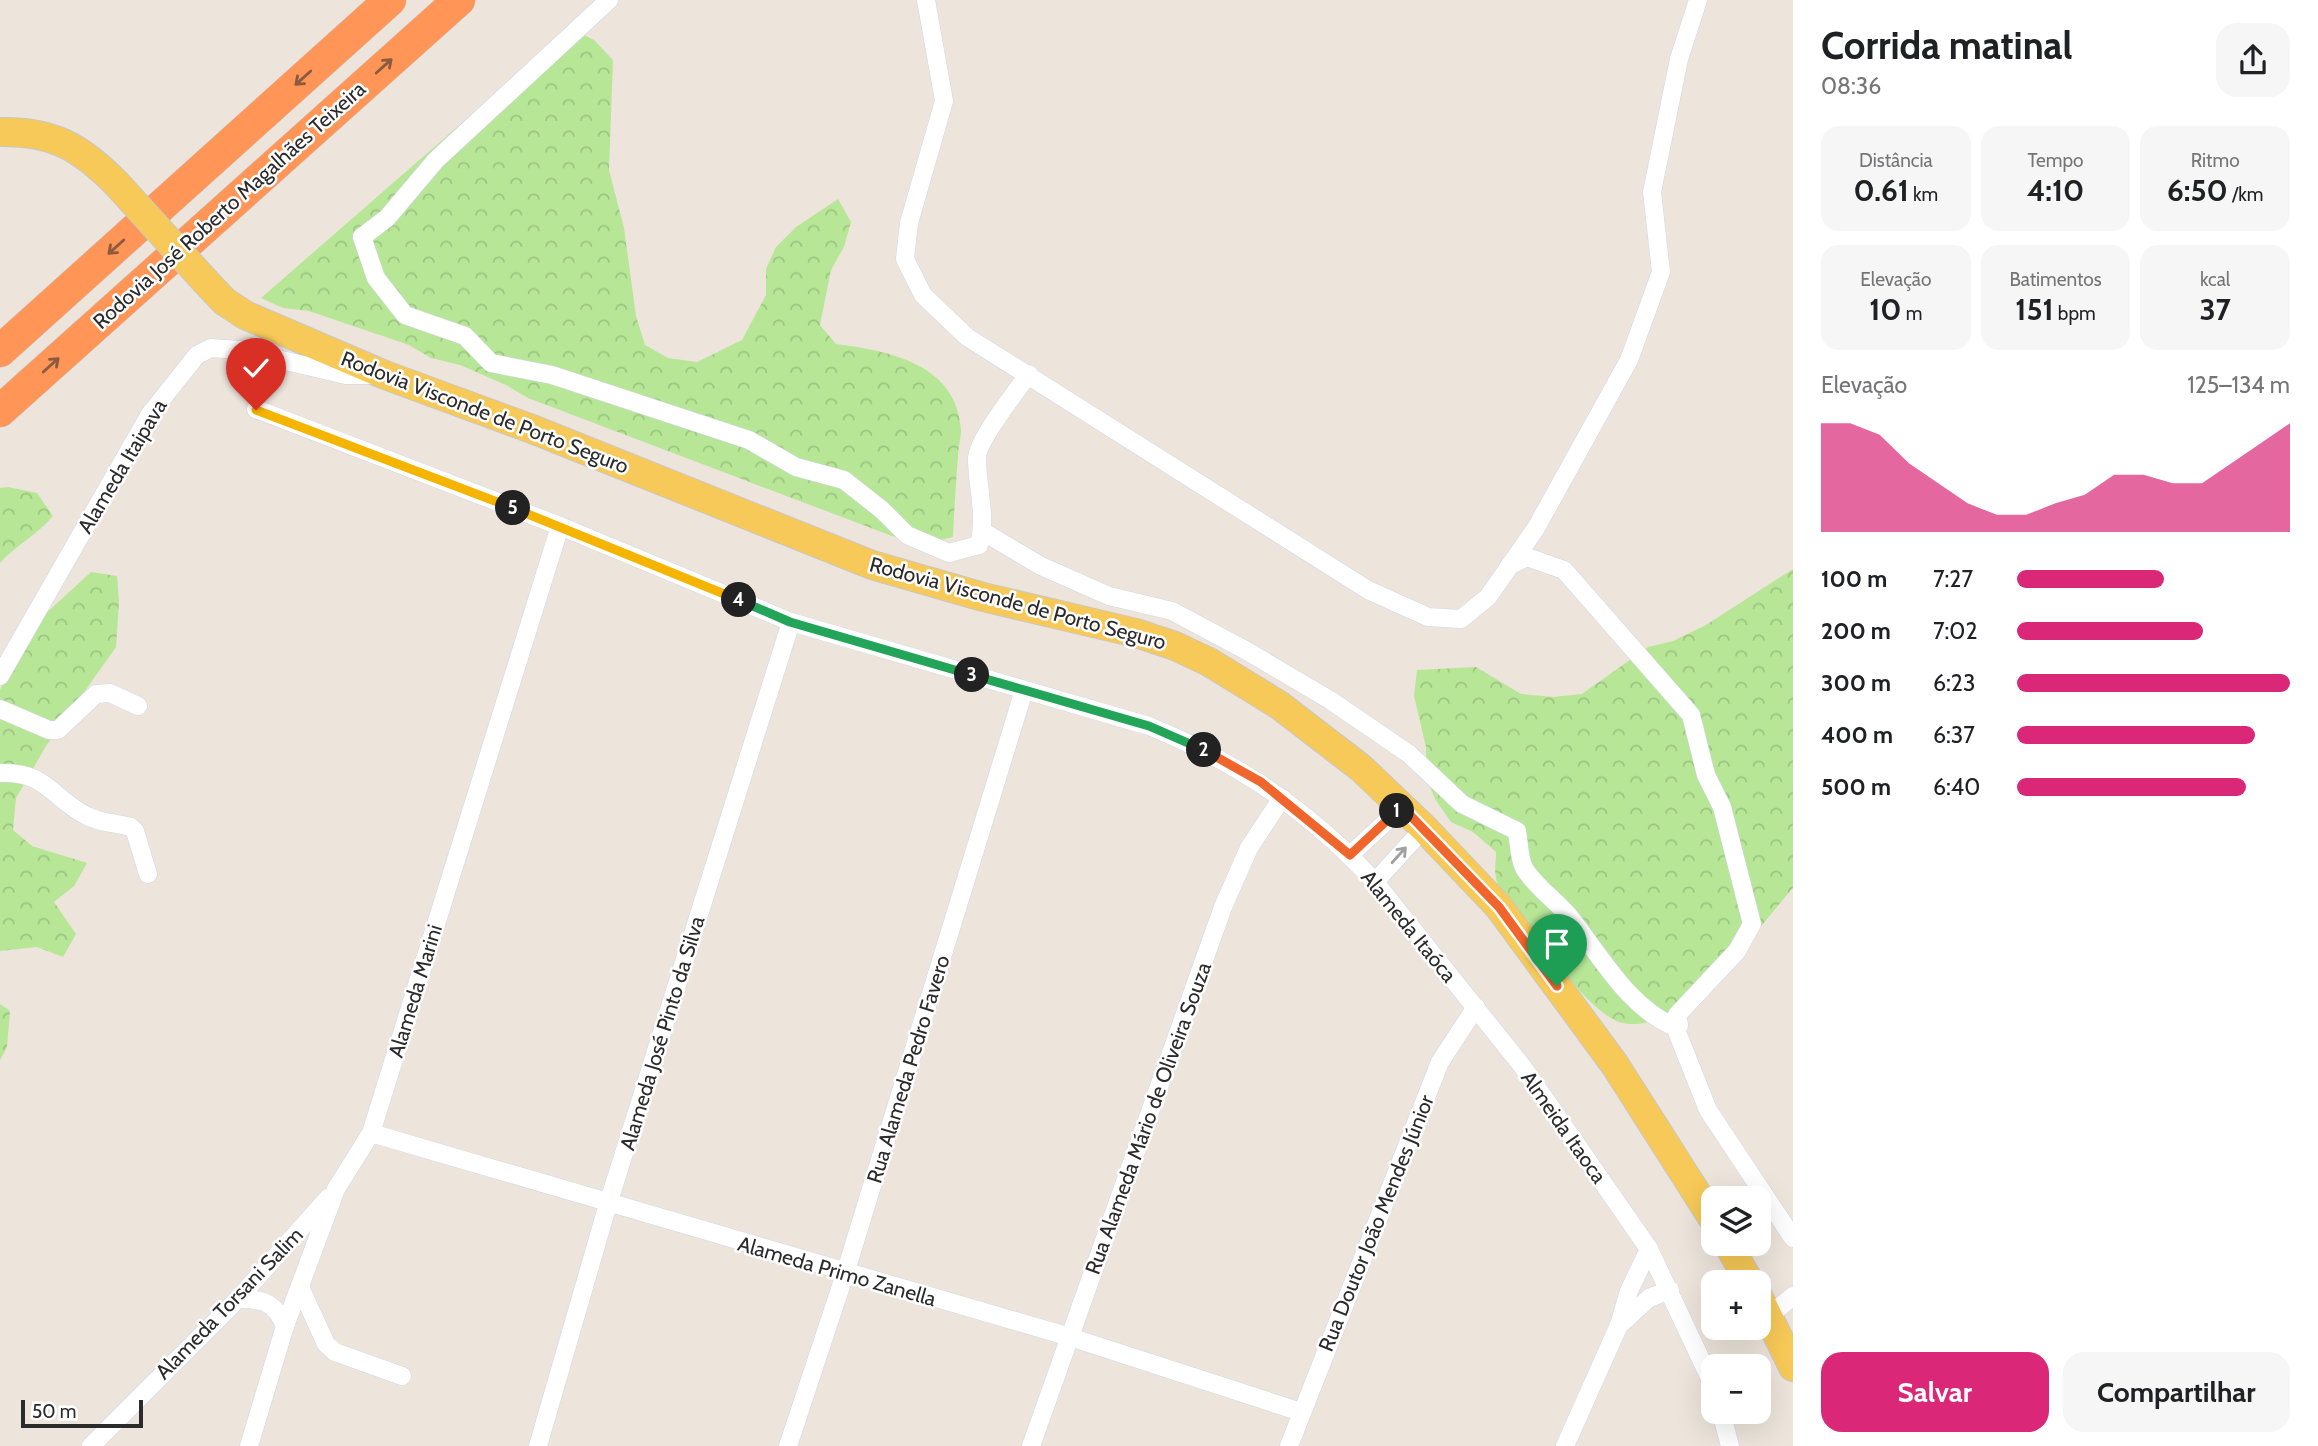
<!DOCTYPE html>
<html lang="pt">
<meta charset="utf-8">
<style>
:root{--surface:#fff;--page:#f6f6f6;--text:#202124;--muted:#757577;--accent:#db2777}
body{margin:0;font-family:Cabin,sans-serif;background:var(--page);color:var(--text);height:100vh;display:flex;flex-direction:column;font-size:26px;white-space:nowrap}
*{box-sizing:border-box;margin:0}
p{font-size:23px;color:var(--muted)}
.icon{flex:none;width:38px;height:38px;fill:none;stroke:currentColor;stroke-width:2;stroke-linecap:round;stroke-linejoin:round}
.map{position:relative;flex:1;overflow:hidden}
.panel{display:flex;flex-direction:column;background:var(--surface);width:525px}
.panel>*{flex:none}
.buttons{position:absolute;left:1701px;top:1186px;display:grid;gap:14px}
.buttons a{display:grid;place-items:center;width:70px;height:70px;border-radius:14px;background:var(--surface);box-shadow:0 7px 28px #0002;font-size:35px}
.scale{position:absolute;left:21px;bottom:18px;width:122px;box-sizing:border-box;padding-left:7px;border:4px solid #2b2b2b;border-top:0;font-size:19px;line-height:24px;white-space:nowrap;color:#2b2b2b;-webkit-text-stroke:5px #fff;paint-order:stroke}
.pin{position:absolute;display:grid;place-items:center;width:60px;height:60px;color:#fff;margin:-72px -30px;border-radius:50% 50% 50% 0;rotate:-45deg;box-shadow:0 0 7px #0007}
.pin .icon{rotate:45deg}
.km{position:absolute;width:35px;height:35px;margin:-18px;border-radius:50%;background:#222;color:#fff;font-size:19px;line-height:35px;text-align:center}
.round{display:grid;place-items:center;flex:none;width:74px;height:74px;border-radius:21px;background:var(--page)}
.overview{display:flex;align-items:center;justify-content:space-between;height:119px;padding:0 28px}
h1{font-size:38px;font-weight:700;line-height:52px}
.figures{display:grid;grid-template-columns:repeat(3,1fr);gap:10px;height:119px;padding:7px 28px}
.figures div{display:grid;align-content:center;border-radius:18px;background:var(--page);text-align:center}
.figures b{font-size:30px;font-weight:700}
.figures small{font-size:19px;font-weight:400}
.figures p{font-size:19px}
.chart{height:196px;padding:14px 28px}
.chart p{display:flex;justify-content:space-between}
.chart svg{width:100%;height:126px;margin-top:7px;fill:var(--accent);opacity:.7}
.primary-button{display:flex;gap:14px;margin-top:auto;padding:14px 28px}
.primary-button a{flex:1;height:80px;border-radius:21px;background:var(--accent);color:#fff;font-size:28px;font-weight:700;line-height:80px;text-align:center}
.primary-button a+a{background:var(--page);color:var(--text)}
ul{padding:0 28px;list-style:none;font-size:23px}
li{display:grid;grid-template-columns:112px 84px 1fr;align-items:center;height:52px}
li i{height:18px;border-radius:9px;background:var(--accent)}
main{display:flex;flex:1;min-height:0}
.map>svg:first-child{display:block}
</style>
<main>
<div class="map">
<svg width="1793" height="1446" viewBox="0 0 1793 1446">
<defs>
<pattern id="forest-crowns" width="20" height="18" patternUnits="userSpaceOnUse" patternTransform="scale(1.75)"><rect width="20" height="18" fill="#b6e696"/><path d="M2 6a3 3 0 1 1 6 0M12 15a3 3 0 1 1 6 0" fill="none" stroke="#9dc581"/></pattern>
</defs>
<rect width="100%" height="100%" fill="#ede5dc"/>
<!-- forest -->
<g fill="url(#forest-crowns)">
<path d="M582,34l12,6 19,20 -4,110 15,58 12,88 9,29 23,13 29,4 45,-22 24,-45v-26l10,-22 20,-20 42,-28 13,23 -7,25 -13,23 -11,55 16,19c54,7 121,20 125,86 0,8 -3,18 -3,26 -2,27 -4,54 -5,81l-26,6 -35,-7 -364,-138 -22,-13 -46,-20 -29,-7 -22,-13 -100,-34 -26,-3 -22,-10 249,-217z"/>
<path d="M8,487l29,6 16,23c-16,19 -37,29 -53,47v-75z"/>
<path d="M1793,569v319c-35,39 -114,153 -174,134 -21,-7 -58,-51 -72,-70 -10,-14 -50,-60 -51,-74 -2,-8 0,-18 0,-26l-23,-20 -22,-10 -16,-23 -9,-22v-30l-12,-51 3,-26 59,-3 45,27 32,3 29,-3 66,-47 25,-6 33,-16z"/>
<path d="M91,572l26,4 2,26 -3,45 -70,99 -30,52 -3,32 19,16 55,17 -13,23 -20,16 22,32 -13,23 -26,-10 -37,4v-261l15,-35 27,-38z"/>
<path d="M0,1004l10,7 -3,36 -7,13z"/>
</g>
<g fill="none" stroke-linecap="round" stroke-linejoin="round">
<!-- minor casing -->
<g stroke="#d1d6e4" stroke-width="19">
<g id="minor">
<path d="M609,0l-173,160 -49,58 -25,19 14,41 29,37 60,21 26,27 61,12 197,65 47,27 48,13 38,30 25,25 42,18 30,-8c8,-31 -2,-57 -2,-87 0,-17 40,-68 52,-84"/>
<path d="M926,0l18,101 -35,122 -4,36 18,36 44,42 401,253 60,27 33,2 27,-22 48,-69 93,-168 32,-88 -9,-80 27,-133 19,-59"/>
<path d="M256,409l304,117 231,96 358,104c88,36 161,85 226,156l147,184 127,183 64,136"/>
<path d="M982,531l59,35 68,30 63,15 75,40 83,49 79,54 53,50 55,27c2,11 2,27 7,37 10,17 31,32 44,47 32,39 59,92 107,112l4,-2 -2,-10 60,-64 15,-27 -30,-117 -16,-32 -15,-60 -127,-145 -37,-13 -18,9"/>
<path d="M0,676l150,-262 47,-59 14,-7 28,2 107,25h28"/>
<path d="M0,709l49,21h9l38,-36 14,-1 28,13"/>
<path d="M0,773c47,-2 51,25 87,43 13,7 30,7 44,11l4,4 13,43"/>
<path d="M1350,855l52,-48"/>
<path d="M1375,882l49,-54"/>
<path d="M1675,1027l33,83 85,128"/>
<path d="M371,1133l699,204 231,75"/>
<path d="M300,1287l26,57 9,8 67,24"/>
<path d="M238,1299c25,0 37,3 47,27"/>
<path d="M1769,1316l24,-20"/>
<path d="M1622,1323l27,-25 21,-8"/>
<path d="M1721,1412l9,34"/>
<path d="M91,1446l147,-147 90,-101"/>
<path d="M249,1446l36,-120 51,-137 35,-56 189,-607"/>
<path d="M538,1446l70,-242 183,-582"/>
<path d="M788,1446l57,-172 179,-584"/>
<path d="M1031,1446l192,-539 26,-59 33,-50"/>
<path d="M1289,1446l151,-384 36,-55"/>
<path d="M1565,1446l54,-121 10,-34 20,-42"/>
</g>
</g>
<!-- primary casing -->
<g stroke="#c8c8c8" stroke-width="30">
<g id="primary">
<path d="M0,132c53,-1 80,15 116,51"/>
<path d="M206,282l18,19 21,14 140,60 147,54 340,136 111,32 153,36 39,13 34,16 70,43 82,63 63,60 75,79 116,158 98,154"/>
<path d="M1728,1244l22,39"/>
<path d="M1759,1298l34,69"/>
</g>
</g>
<!-- motorway casing -->
<g stroke="#c8c8c8" stroke-width="33">
<g id="motorway">
<path d="M0,351l390,-351"/>
<path d="M0,411l459,-411"/>
</g>
</g>
<!-- minor -->
<use href="#minor" stroke="#fff" stroke-width="18"/>
<!-- primary -->
<use href="#primary" stroke="#f7c958" stroke-width="28"/>
<!-- motorway -->
<use href="#motorway" stroke="#ff9556" stroke-width="32"/>
<!-- primary-bridge casing -->
<g stroke="#c8c8c8" stroke-width="30" stroke-linecap="butt">
<path id="primary-bridge" d="M116,183l90,99"/>
</g>
<!-- primary-bridge -->
<use href="#primary-bridge" stroke="#f7c958" stroke-width="28"/>
</g>
<!-- one-way arrows -->
<defs><path id="oneway-shaft" d="M-6 0H5M1.5-3L5.5 0L1.5 3" fill="none" stroke-width="1.6" stroke-linecap="round" stroke-linejoin="round" transform="scale(1.75)"/></defs>
<g stroke="#8a5b3e">
<use href="#oneway-shaft" transform="translate(384 66) rotate(-42)"/>
<use href="#oneway-shaft" transform="translate(303 78) rotate(138)"/>
<use href="#oneway-shaft" transform="translate(116 247) rotate(138)"/>
<use href="#oneway-shaft" transform="translate(51 365) rotate(-42)"/>
</g>
<use stroke="#a0a0a0" href="#oneway-shaft" transform="translate(1399 855) rotate(-48)"/>
<g fill="none" stroke-linecap="round" stroke-linejoin="round">
<!-- split-1 casing -->
<g stroke="#fff" stroke-width="14">
<path id="split-1" d="M1397,811l5,-4 97,100 58,79"/>
</g>
<!-- split-2 casing -->
<g stroke="#fff" stroke-width="14">
<path id="split-2" d="M1204,750l57,32 89,73 47,-44"/>
</g>
<!-- split-3 casing -->
<g stroke="#fff" stroke-width="14">
<path id="split-3" d="M972,675l177,51 55,24"/>
</g>
<!-- split-4 casing -->
<g stroke="#fff" stroke-width="14">
<path id="split-4" d="M739,600l51,22 182,53"/>
</g>
<!-- split-5 casing -->
<g stroke="#fff" stroke-width="14">
<path id="split-5" d="M513,508l226,92"/>
</g>
<!-- split-6 casing -->
<g stroke="#fff" stroke-width="14">
<path id="split-6" d="M256,410l257,98"/>
</g>
<!-- split-1 -->
<use href="#split-1" stroke="#f0652b" stroke-width="9"/>
<!-- split-2 -->
<use href="#split-2" stroke="#f0652b" stroke-width="9"/>
<!-- split-3 -->
<use href="#split-3" stroke="#22a559" stroke-width="9"/>
<!-- split-4 -->
<use href="#split-4" stroke="#22a559" stroke-width="9"/>
<!-- split-5 -->
<use href="#split-5" stroke="#f5b400" stroke-width="9"/>
<!-- split-6 -->
<use href="#split-6" stroke="#f5b400" stroke-width="9"/>
</g>
<g text-anchor="middle" dominant-baseline="central" stroke-width="5" stroke-linejoin="round" paint-order="stroke">
<!-- street labels -->
<g font-size="21" fill="#2b2b2b" stroke="#fff">
<text transform="translate(229 205) rotate(-42)">Rodovia José Roberto Magalhães Teixeira</text>
<text transform="translate(485 412) rotate(21)">Rodovia Visconde de Porto Seguro</text>
<text transform="translate(122 466) rotate(-59)">Alameda Itaipava</text>
<text transform="translate(1018 603) rotate(15)">Rodovia Visconde de Porto Seguro</text>
<text transform="translate(1409 926) rotate(51)">Alameda Itaóca</text>
<text transform="translate(415 991) rotate(-73)">Alameda Marini</text>
<text transform="translate(662 1033) rotate(-73)">Alameda José Pinto da Silva</text>
<text transform="translate(908 1069) rotate(-73)">Rua Alameda Pedro Favero</text>
<text transform="translate(1148 1118) rotate(-70)">Rua Alameda Mário de Oliveira Souza</text>
<text transform="translate(1564 1127) rotate(55)">Almeida Itaoca</text>
<text transform="translate(1376 1223) rotate(-68)">Rua Doutor João Mendes Júnior</text>
<text transform="translate(837 1271) rotate(16)">Alameda Primo Zanella</text>
<text transform="translate(229 1303) rotate(-46)">Alameda Torsani Salim</text>
</g>
</g>
</svg>
<div class="buttons">
<a><svg class="icon" aria-label="layers" viewBox="0 0 24 24"><path d="M12 4l9 5-9 5-9-5zM3 14l9 5 9-5"/></svg></a>
<a>+</a>
<a>−</a>
</div>
<div class="scale">50 m</div>
<div class="pin" style="left:1557px;top:986px;background:#1e9e55"><svg class="icon" aria-label="arrive" viewBox="0 0 24 24"><path d="M6 21V4h12l-3 4 3 4H6"/></svg></div>
<div class="pin" style="left:256px;top:410px;background:#d93025"><svg class="icon" aria-label="check" viewBox="0 0 24 24"><path d="M5 12l5 5 9-10"/></svg></div>
<b class="km" style="left:1397px;top:811px">1</b>
<b class="km" style="left:1204px;top:750px">2</b>
<b class="km" style="left:972px;top:675px">3</b>
<b class="km" style="left:739px;top:600px">4</b>
<b class="km" style="left:513px;top:508px">5</b>
</div>
<section class="panel">
<div class="overview"><div><h1>Corrida matinal</h1><p>08:36</p></div><a class="round"><svg class="icon" aria-label="share" viewBox="0 0 24 24"><path d="M12 15V3M7 8l5-5 5 5M5 13v7h14v-7"/></svg></a></div>
<div class="figures">
<div><p>Distância</p><b>0.61<small> km</small></b></div>
<div><p>Tempo</p><b>4:10</b></div>
<div><p>Ritmo</p><b>6:50<small> /km</small></b></div>
</div>
<div class="figures">
<div><p>Elevação</p><b>10<small> m</small></b></div>
<div><p>Batimentos</p><b>151<small> bpm</small></b></div>
<div><p>kcal</p><b>37</b></div>
</div>
<div class="chart"><p><span>Elevação</span>125–134 m</p>
<svg viewBox="0 0 160 44" preserveAspectRatio="none"><path d="M0 44V6L10 6L20 10L30 20L40 27L50 34L60 38L70 38L80 34L90 31L100 24L110 24L120 27L130 27L140 20L150 13L160 6V44z"/></svg>
</div>
<ul>
<li><b>100 m</b>7:27<i style="width:54%"></i></li>
<li><b>200 m</b>7:02<i style="width:68%"></i></li>
<li><b>300 m</b>6:23<i style="width:100%"></i></li>
<li><b>400 m</b>6:37<i style="width:87%"></i></li>
<li><b>500 m</b>6:40<i style="width:84%"></i></li>
</ul>
<div class="primary-button"><a>Salvar</a><a>Compartilhar</a></div>
</section>
</main>
